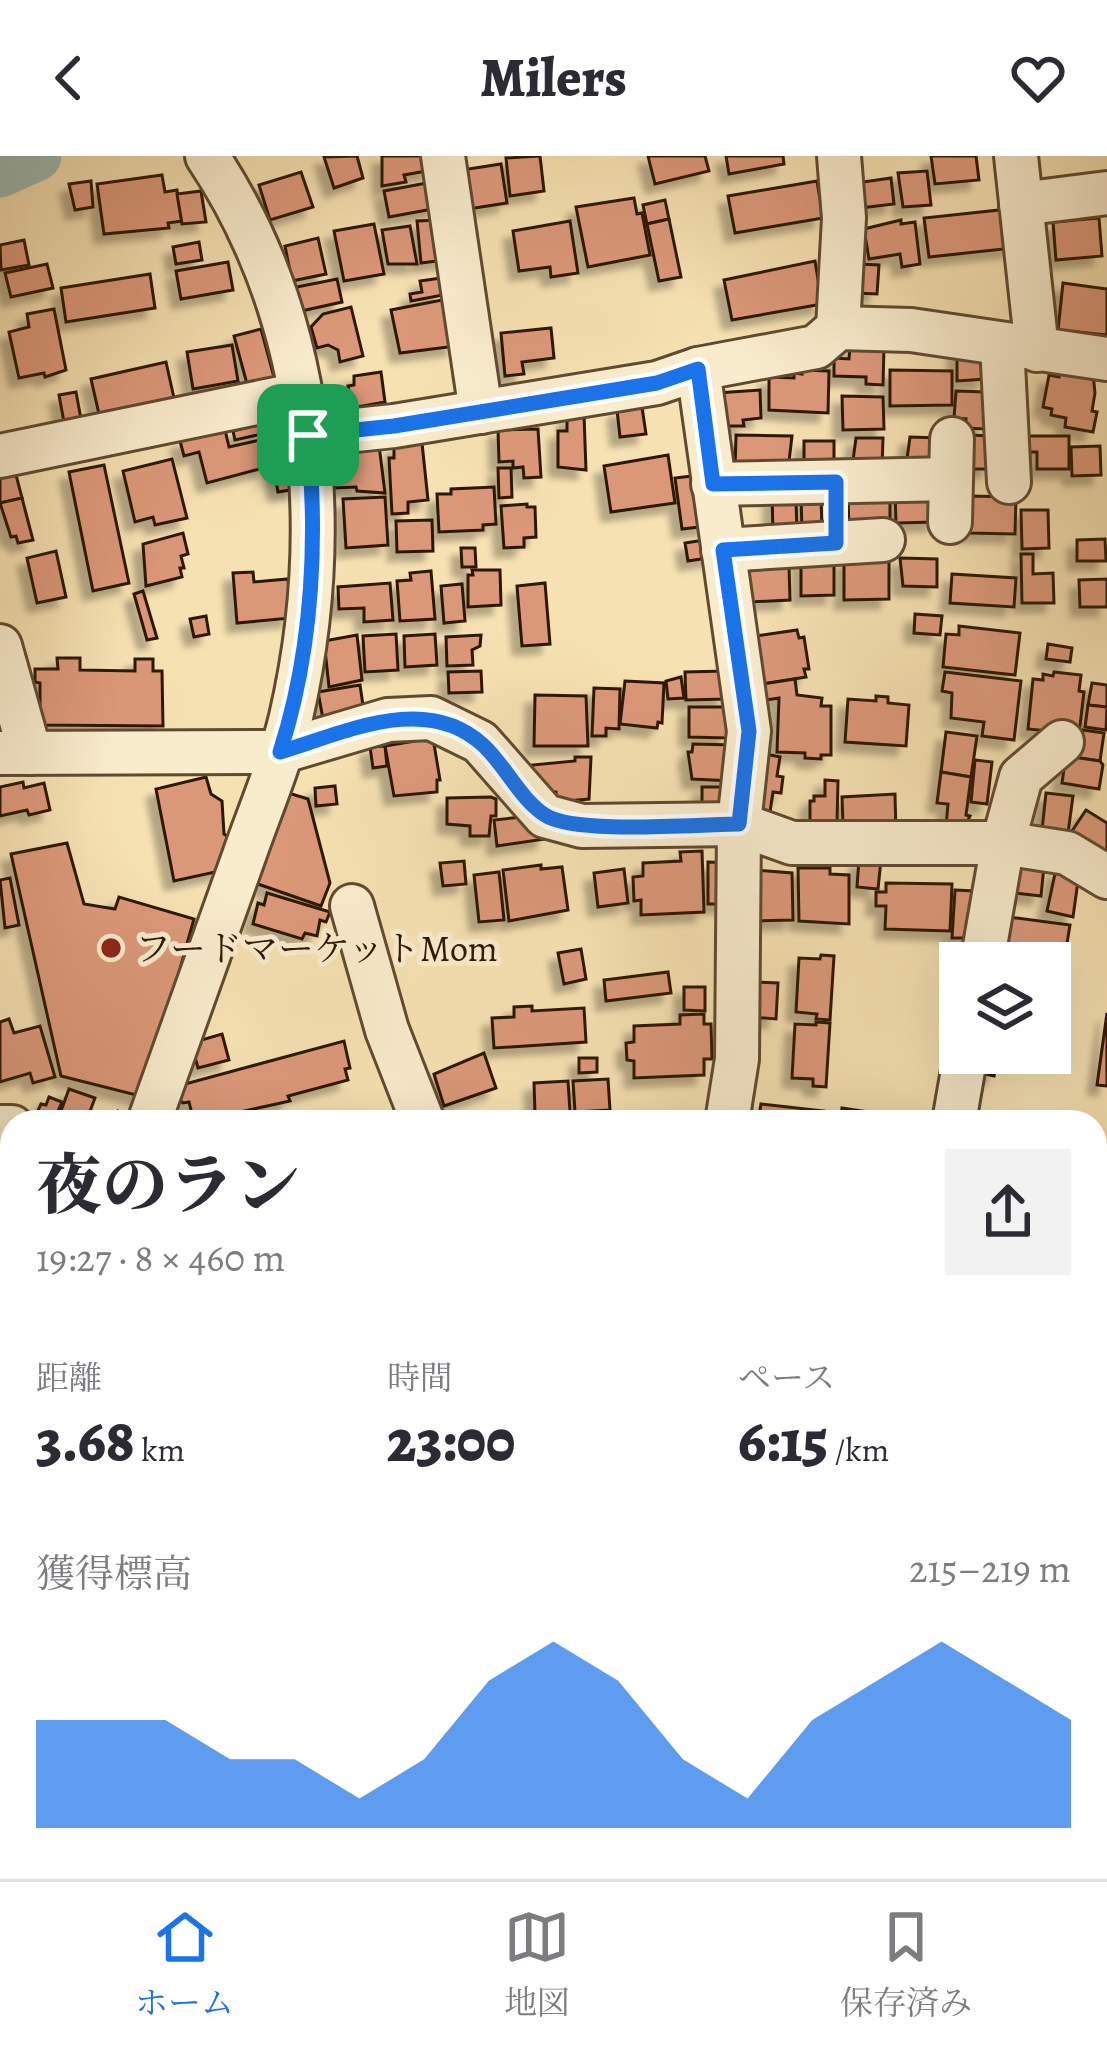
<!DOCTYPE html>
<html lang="ja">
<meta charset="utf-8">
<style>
:root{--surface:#fff;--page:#f2f2f3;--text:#2b2b33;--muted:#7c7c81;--line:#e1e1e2;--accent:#1a73e8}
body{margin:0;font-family:Alegreya,"Noto Serif JP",serif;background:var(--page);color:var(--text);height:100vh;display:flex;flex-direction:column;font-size:45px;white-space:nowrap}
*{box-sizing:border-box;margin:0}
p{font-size:39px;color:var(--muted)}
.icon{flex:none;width:66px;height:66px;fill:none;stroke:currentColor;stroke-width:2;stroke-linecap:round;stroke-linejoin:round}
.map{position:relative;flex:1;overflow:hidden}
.side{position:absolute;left:0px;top:954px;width:1107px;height:771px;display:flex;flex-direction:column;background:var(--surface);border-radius:36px 36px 0 0;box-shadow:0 12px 48px #0002}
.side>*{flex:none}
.tools{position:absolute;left:939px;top:786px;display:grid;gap:24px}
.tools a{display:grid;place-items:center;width:132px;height:132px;border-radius:0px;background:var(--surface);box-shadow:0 12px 48px #0002;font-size:60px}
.pin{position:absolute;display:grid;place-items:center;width:102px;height:102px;color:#fff;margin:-51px;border-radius:24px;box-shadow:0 6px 18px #0006}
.round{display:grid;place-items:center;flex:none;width:126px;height:126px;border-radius:0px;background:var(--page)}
.overview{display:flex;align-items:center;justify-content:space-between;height:204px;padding:0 36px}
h1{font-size:66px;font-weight:800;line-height:90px}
.figures{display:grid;grid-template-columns:repeat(3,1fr);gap:18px;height:204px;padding:12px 36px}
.figures div{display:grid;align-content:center}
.figures b{font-size:60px;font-weight:800}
.figures small{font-size:33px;font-weight:400}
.figures p{font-size:33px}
.chart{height:336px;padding:24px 36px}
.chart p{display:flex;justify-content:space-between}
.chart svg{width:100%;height:216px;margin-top:12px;fill:var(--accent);opacity:.7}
header{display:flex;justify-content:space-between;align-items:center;height:156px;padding:0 36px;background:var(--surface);font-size:54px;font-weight:800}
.menu{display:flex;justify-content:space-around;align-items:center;height:168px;border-top:3px solid var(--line);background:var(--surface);font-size:33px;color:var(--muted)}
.menu a{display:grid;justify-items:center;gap:6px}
.menu .active{color:var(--accent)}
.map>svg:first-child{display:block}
</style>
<header><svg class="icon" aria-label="back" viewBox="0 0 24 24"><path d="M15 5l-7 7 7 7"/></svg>Milers<svg class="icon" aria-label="heart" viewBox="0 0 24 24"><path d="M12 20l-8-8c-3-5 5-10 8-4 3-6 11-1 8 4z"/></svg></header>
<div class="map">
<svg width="1107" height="1723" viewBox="0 0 1107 1723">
<defs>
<pattern id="park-dots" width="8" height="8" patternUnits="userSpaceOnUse" patternTransform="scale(3)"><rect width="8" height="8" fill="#bcc38c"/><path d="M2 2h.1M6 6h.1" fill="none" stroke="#a2a777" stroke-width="1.8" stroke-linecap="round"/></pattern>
<filter id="shadow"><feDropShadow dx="-9" dy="9" stdDeviation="3" flood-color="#0004"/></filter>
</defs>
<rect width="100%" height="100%" fill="#f6e1b2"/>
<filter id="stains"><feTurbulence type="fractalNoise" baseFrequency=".00167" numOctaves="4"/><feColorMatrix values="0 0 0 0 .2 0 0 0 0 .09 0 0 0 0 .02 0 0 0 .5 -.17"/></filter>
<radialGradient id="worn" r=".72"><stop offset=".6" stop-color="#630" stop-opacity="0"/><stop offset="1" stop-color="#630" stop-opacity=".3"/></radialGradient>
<!-- park -->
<path fill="url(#park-dots)" stroke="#756e48" stroke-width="3" d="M45,1713h435l-1,10h-435z"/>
<!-- water -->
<path fill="#9ebcb3" stroke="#717a6d" stroke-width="3" d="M71,1713h212l-2,10h-212z"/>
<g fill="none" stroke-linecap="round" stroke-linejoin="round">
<!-- river -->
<path stroke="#9ebcb3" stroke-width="51" d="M0,16l36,-16"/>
</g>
<!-- building -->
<g fill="#db9879" stroke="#2e1803" stroke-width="3" filter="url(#shadow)">
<path d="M357,0l6,22 -29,10 -10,-31z"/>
<path d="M382,0h47l3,14 -28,5 2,7 -24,4z"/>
<path d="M540,0l4,35 -34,5 -4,-38z"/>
<path d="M648,0h57l4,15 -54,13z"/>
<path d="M726,0h57l1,8 -55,10z"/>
<path d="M931,0h45l3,24 -44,4z"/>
<path d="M501,8l6,39 -39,6 -6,-39z"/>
<path d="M927,15l4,34 -28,2 -5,-34z"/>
<path d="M301,16l12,35 -43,13 -11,-35z"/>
<path d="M162,19l3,17 12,-2 5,31 -14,2 1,5 -65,6 -7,-50z"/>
<path d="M891,22l3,26 -34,4 -4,-25z"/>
<path d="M91,25l2,26 -18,3 -6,-26z"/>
<path d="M817,25l6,37 -88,15 -7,-37z"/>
<path d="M432,26l6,26 -49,9 -5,-26z"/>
<path d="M201,35l5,31 -24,2 -5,-30z"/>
<path d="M634,42l3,16 5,-1 8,42 -62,12 -12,-60z"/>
<path d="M665,44l4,19 -22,5 -4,-19z"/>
<path d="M1009,53l4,39 -84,9 -5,-39z"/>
<path d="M1099,62l3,38 -46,4 -3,-38z"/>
<path d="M669,63l12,58 -22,4 -12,-57z"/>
<path d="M439,64l6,40 -24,3 -4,-42z"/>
<path d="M901,64v4l14,-2 5,42 -18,3 -2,-13 -31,5 -5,-30z"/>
<path d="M570,65l8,52 -27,4 -1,-10 -31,4 -6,-40z"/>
<path d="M374,68l10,50 -40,7 -10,-50z"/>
<path d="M410,70l7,38h-29l-6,-34z"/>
<path d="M318,82l8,36 -34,7 -7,-35z"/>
<path d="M24,84l5,25 -28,5 -1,-25z"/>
<path d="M199,86l3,18 -26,4 -3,-17z"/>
<path d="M815,105l7,43 -90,16 -8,-40z"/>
<path d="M228,106l5,28 -52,9 -5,-28z"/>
<path d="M47,108l6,24 -42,9 -6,-24z"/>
<path d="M857,108l22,1 -2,29 -21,-1z"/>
<path d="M150,118l5,34 -89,14 -5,-34z"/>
<path d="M441,122l2,17 -32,6 -1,-7 12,-2 -2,-11z"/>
<path d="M337,123l5,23 -45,10 -5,-24z"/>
<path d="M1063,127l44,6v46l-49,-5z"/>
<path d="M442,144l14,46 -56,7 -9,-43z"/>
<path d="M351,151l12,49 -23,6 -2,-12 -10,-5 -11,3 -6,-21 12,-13z"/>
<path d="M54,153l12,61 -21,7 -1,-4 -25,5 -10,-46 20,-5 -2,-13z"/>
<path d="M551,172l3,30 -32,4 2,12 -19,2 -4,-43z"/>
<path d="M261,173l13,48 -27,7 -13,-48z"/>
<path d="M232,189l6,36 -45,8 -6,-37z"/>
<path d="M850,190l34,1 -1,38 -17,-1v-7l-32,-1v-18l15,1z"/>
<path d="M957,192h22v14h7v17l-29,2z"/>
<path d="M166,206l8,36 -75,16 -8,-35z"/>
<path d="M1061,212l32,6 2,19 -3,18 5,1 -4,20 -28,-5 1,-9 -15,-3 1,-6 -9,-2 6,-32 10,2z"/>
<path d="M802,214l27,1 -1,42 -59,-3v-33l25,1v-5l8,1z"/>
<path d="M890,214l62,1v34l-62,1z"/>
<path d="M381,216l4,30 -33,6 -4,-22 6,-1v-9z"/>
<path d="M760,234l1,28 -18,2 1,6h-25l-2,-33z"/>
<path d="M956,235l30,1 -2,37 -18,-1v-9l-12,-1z"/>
<path d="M76,236l7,38 -17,3 -7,-38z"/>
<path d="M842,240l41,1 1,32 -41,1z"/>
<path d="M642,251l4,27 -26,3 -3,-27z"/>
<path d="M567,259h17l2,55 -28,-3v-36h9z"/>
<path d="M264,267l2,10 -31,7 -2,-9z"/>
<path d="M538,273l3,48 -17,1 -1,-11 -10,1v-7l-14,1 -1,-32z"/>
<path d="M225,274l4,17 31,-7 7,27 -60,16 -8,-31 -15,4 -4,-15z"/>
<path d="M736,279l56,1 -4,34h-53z"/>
<path d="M964,279l33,1 -8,33h-26z"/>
<path d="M287,280l9,53 -18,3 -9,-53z"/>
<path d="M1028,280h41v33h-32v-17h-9z"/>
<path d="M910,281l30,1 1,28h-35z"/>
<path d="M856,282h27l-1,31 -30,-1z"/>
<rect x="804" y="285" width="30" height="29"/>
<path d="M422,287l6,57 -20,2v11l-16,1 -3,-56h5v-13z"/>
<path d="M379,289l6,48 -28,-2 -1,-4 -22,1 -2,-40z"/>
<path d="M1100,290l1,29 -29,1 -1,-29z"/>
<path d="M668,299l7,48 -64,9 -7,-46z"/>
<path d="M172,303l15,59 -32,7 -2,-8 -18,5 -12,-51z"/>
<path d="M104,309l25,118 -36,8 -24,-119z"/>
<path d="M498,312h13l1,29 -13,1z"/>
<path d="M15,315l7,27 -22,5v-28z"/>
<path d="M701,319l7,51 -26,3 -7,-51z"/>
<path d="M494,331l2,37 -13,1v5l-44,2 -2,-38h14v-5z"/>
<path d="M935,335l1,31 -40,1 -1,-31z"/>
<path d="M772,338l24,6 1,33h-24z"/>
<path d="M801,340h20l1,34h-20z"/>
<path d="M848,340h42v29l-41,5z"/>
<path d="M969,340l47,1 -1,37 -47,-1z"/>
<path d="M385,341l3,48 -42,3 -3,-49z"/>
<path d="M22,342l11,42 -15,3 -2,-7 -5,1 -11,-34z"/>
<path d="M527,348v3h8l1,30 -12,1v9l-20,1 -3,-42z"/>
<path d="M1021,354h27l1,38 -27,1z"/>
<path d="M432,364l1,31 -36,1 -1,-31z"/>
<path d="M183,377l5,21 -7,2 3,12h-4l2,9 -36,9 -3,-42z"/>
<path d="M711,383l3,18 -26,4 -3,-18z"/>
<path d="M1105,383l1,22h-29v-21z"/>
<path d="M461,392h14l1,19h-14z"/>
<path d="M889,394v49l-45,1v-40z"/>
<path d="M56,395l10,46 -29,6 -10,-45z"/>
<path d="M1021,398h12v20l20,-1 1,30h-32z"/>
<path d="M801,402h33v37l-33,1z"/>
<path d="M900,402l37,1v28l-34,-1z"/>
<path d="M789,409l1,35 -40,2 -1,-36z"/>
<path d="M472,414h28l1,35 -33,2v-32h5z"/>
<path d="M431,415l4,48 -35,2 -3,-40 14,-1 -1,-7z"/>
<path d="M253,416l1,10 34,-3 3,39 -54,5 -4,-50z"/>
<path d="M952,418l64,4 -2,29 -64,-4z"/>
<path d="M1107,423v28h-27l-1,-27z"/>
<path d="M390,427l3,37 -29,2v-14l-25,1 -1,-22z"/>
<path d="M545,427l5,61 -28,2 -5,-60z"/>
<path d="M462,428l3,37 -21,2 -3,-37z"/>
<path d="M143,435l14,47 -10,2 -13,-46z"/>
<path d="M915,458l27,2 -2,19 -26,-2z"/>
<path d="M206,460l3,18 -15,3 -4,-18z"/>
<path d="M959,470l61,7 -5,42 -72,-8 3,-33 13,1z"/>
<path d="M797,474l2,8 5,-1 5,32h-5l2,8 -50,8 -7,-48z"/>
<path d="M396,478l2,36 -33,2 -2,-36z"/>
<path d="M435,478l2,31 -32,2 -1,-31z"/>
<path d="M357,479l5,45 -33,7 -5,-46z"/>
<path d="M481,479l-1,11 -8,4 1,15 -26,1 -1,-29z"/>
<path d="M1048,488l24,4 -2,14 -24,-3z"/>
<path d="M57,502h23v12l55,1v-12h18v12h9l1,55 -123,-1v-42l-5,-1v-13h23z"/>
<path d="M481,515l1,21 -33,1 -1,-21z"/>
<path d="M725,515l1,28 -40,1 -1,-28z"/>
<path d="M945,516l76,9 -7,59 -32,-4 2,-14 -33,-4 1,-25 -10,-2z"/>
<path d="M1054,516l27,3 -2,16 5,1 -5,42 -51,-5 5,-50 10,1v-6l10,2z"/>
<path d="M681,521l3,21 -16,1 -2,-18z"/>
<path d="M795,523l2,16 25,3 -1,8h10v49h-10v4l-16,-1v-5l-28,-1 2,-54 -20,3 -3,-16z"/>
<path d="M625,525l39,2 -2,40 -4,-1 -1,6 -37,-4z"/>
<path d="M1092,527l15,2v22l-19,-2z"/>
<path d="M360,529l4,27 -41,7 -5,-27z"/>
<path d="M594,532l26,1 -1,40 -13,-1v8h-14z"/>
<path d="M535,539l51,1 2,50h-54z"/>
<path d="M876,540l12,1v6l21,2 -3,41 -61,-4 3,-43 28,2z"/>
<path d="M1088,549l19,2 -1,23 -21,-3z"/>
<path d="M689,551h39v31l-39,-1z"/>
<path d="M1083,574l21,3 -4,28 -21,-3z"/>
<path d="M946,576l31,4 -6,41 -30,-5z"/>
<path d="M433,582l7,42h-3v12l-43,4 -9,-50z"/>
<path d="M693,588l40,1 -1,36 -40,-2 -4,-27h4z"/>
<path d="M385,590l2,20 -14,2 -3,-21z"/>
<path d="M756,596l24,5 -3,19 6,1 -2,16 -8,-1 -3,20h-24z"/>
<path d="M1066,600l34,5 3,4 -4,24 -37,-6z"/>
<path d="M575,601h16l-2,42 -33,3v-10l-9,-1v-6h-15v-20l43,-4z"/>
<path d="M975,604l17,2 -5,42 -16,-2z"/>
<path d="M941,616l30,5 -5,38 4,1 -5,10h-19l2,-22 -11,-1z"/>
<path d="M206,621l5,17 11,7 2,33 10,6 -14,31 -46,10 -18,-92z"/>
<path d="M825,624l13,1 -1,41h-27v-21h4v-5h11z"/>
<path d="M23,626l1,6 20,-5 6,27 -21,5 -2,-5 -27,6v-29z"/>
<path d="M335,630l2,18 -21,2 -1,-18z"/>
<path d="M702,631h26v24l-26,-1z"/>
<path d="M282,635l26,8 22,84 -9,23 -66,-23z"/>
<path d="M1046,637l27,3 -5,37 -26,-3z"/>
<path d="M895,638l1,40 -53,-10 -1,-27z"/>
<path d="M491,641l5,2v17h-5l-2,20h-19v-10l-23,-2v-26z"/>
<path d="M1086,654l21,13v39l-39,-25z"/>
<path d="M531,660l13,9 1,14 -48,7 -3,-26z"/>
<path d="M67,687l17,61 31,5 4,-12 75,22 -50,178 -83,-21 -50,-222z"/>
<path d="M702,695l2,61 -63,3v-15l-7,1 -1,-24 10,-1v-13l38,-2 -1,-9z"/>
<path d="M859,703l22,1 -3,29 -21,-2z"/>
<path d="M464,705l2,23 -23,2 -3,-23z"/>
<path d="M708,706l22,1v41h-22z"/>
<path d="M1010,706l34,4 -3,30 -34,-4z"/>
<path d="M541,709v4l21,-2 6,43 -59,11 -6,-51z"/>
<path d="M798,712h32v6l19,1v49l-50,-3z"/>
<path d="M624,713l4,34 -30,4 -4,-34z"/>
<path d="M1056,713l23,5 -6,43 -26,-6z"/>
<path d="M756,714l36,3 1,47 -37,1z"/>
<path d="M499,716l5,48 -25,2 -5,-47z"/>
<path d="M10,722l9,47 -14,3 -5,-48z"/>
<path d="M886,727l66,1 -2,47 -65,-2 1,-23h-10v-14h10z"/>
<path d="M955,734l19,1 -2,47h-20z"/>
<path d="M267,737l63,19 -4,10 -6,-2 -3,16 -12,-3 -3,6 -49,-15 5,-21 6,2z"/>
<path d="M1001,760l69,9 -5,30 -65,-6z"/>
<path d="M581,793l5,30 -22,5 -6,-31z"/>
<path d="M821,799l13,1 -4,64 -14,-1 1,-5 -21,-2 3,-54 21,1z"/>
<path d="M1050,810l12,2 -4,28 -8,-2z"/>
<path d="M668,816l3,21 -65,8 -2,-21z"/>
<path d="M752,826l26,1 -2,36 -26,-2z"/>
<path d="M684,831h21v24l-21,-1z"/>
<path d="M532,850v5l52,-3 2,34 -92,6 -2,-30 22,-1v-10z"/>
<path d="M1107,857v73l-10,-1z"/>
<path d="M704,858v10h7l1,35h-8v16l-70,3v-17l-7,-1 -1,-17 8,-1v-16l46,-2v-9z"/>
<path d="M9,863l5,14 26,-7 15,51 -22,6 -3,-10 -30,9v-60z"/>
<path d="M816,866l14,1 -4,64 -13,-1v-7l-21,-1 3,-54 21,1z"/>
<path d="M222,878l7,26 -31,8 -7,-25z"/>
<path d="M344,885l6,27 -5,1 3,11 -60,16 2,5 -96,21 -5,-20 -6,1 -7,-6 9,-13z"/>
<path d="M484,897l12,35 -52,18 -10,-32z"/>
<path d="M985,897h14l-5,23 -13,-3z"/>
<path d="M579,902h18v14l-18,1z"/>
<path d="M608,923l2,31 -35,2 -2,-31z"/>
<path d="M568,925l2,31 -35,2 -1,-31z"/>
<path d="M69,933l26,9 -9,24h-29z"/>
<path d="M49,941l13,5 -9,20h-20l8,-18 5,1z"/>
<path d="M761,948l63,7 -2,11h-64z"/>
<path d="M842,952l73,11v-6l22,8 -97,1z"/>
<path d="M118,955l17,8 -1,3h-39l3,-8 18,2z"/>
<path d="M2,1022l10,5v69l-12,-6z"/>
<path d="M0,1160l12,5v73l-12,-5z"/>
<path d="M12,1305v49l-12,5v-49z"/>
<path d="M1095,1306l12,3v36l-12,-3z"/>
<path d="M1095,1355l12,3 -11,45h-1z"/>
<path d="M12,1490v42l-8,4 -4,-40z"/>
<path d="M558,1713h48l-2,10h-48z"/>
<path d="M620,1714l53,7v2h-54z"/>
</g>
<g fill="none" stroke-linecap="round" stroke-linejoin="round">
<!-- minor casing -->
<g stroke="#604a2f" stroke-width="48">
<g id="minor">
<path d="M443,0l38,256"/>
<path d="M1016,0l21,194"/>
<path d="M1021,48l86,-11"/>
<path d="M838,172l6,-110 -5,-62"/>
<path d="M1002,188l7,138"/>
<path d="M698,213l51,362 -10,93 -2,235 -10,63"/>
<path d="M308,279l86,-9 263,-43 41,-14 118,-22 22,-19 73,2 196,29"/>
<path d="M0,300l300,-62"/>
<path d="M713,328l238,-5"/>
<path d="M950,366l2,-83"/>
<path d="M723,394l160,-10"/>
<path d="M0,490l30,107"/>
<path d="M0,597l280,-1 108,-32 43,-2 49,24 65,74 37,10 157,-2 53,19h211l64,10 40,24"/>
<path d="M352,750l35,124 36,92"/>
<path d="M982,807l21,-120 18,-66 41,-35"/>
<path d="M149,966c32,-89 63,-178 95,-266 16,-46 36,-92 47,-139 43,-187 25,-398 -84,-561"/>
<path d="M954,966l12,-69"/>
<path d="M0,971h12"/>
<path d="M1095,1602l12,1"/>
<path d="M481,1723l1,-10"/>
<path d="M854,1723l1,-10"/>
</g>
</g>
<!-- major casing -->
<g stroke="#2e1803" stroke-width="60">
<g id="major">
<path d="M0,1570l12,26"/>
<path d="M23,1723l1,-10"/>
</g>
</g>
<!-- path -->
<path stroke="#2e1803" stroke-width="4.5" stroke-dasharray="9 6" stroke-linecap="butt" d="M296,1723l2,-10"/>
<!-- minor -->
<use href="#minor" stroke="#f9eccd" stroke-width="42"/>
<!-- major -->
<use href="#major" stroke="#f6e1b2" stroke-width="54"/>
</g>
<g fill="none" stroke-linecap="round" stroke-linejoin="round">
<!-- route casing -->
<g stroke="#fff" stroke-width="24">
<path id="route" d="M698,213l15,115 123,-2v61l-113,7 26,181 -10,93c-41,0 -164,11 -194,-9 -25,-16 -40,-50 -62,-70 -57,-53 -139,-12 -203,7 33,-103 38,-210 28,-317l86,-9 263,-43z"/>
</g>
<!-- route -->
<use href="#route" stroke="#1a73e8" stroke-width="15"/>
</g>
<!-- markers -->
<circle fill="#8f2418" stroke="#f9eccd" stroke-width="4.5" cx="111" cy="792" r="12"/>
<g text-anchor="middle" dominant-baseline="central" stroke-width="10" stroke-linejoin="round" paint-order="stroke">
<!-- poi labels -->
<g font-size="36" fill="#2e1803" stroke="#f9eccd" text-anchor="start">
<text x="135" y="792">フードマーケットMom</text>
</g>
</g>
<rect width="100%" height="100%" filter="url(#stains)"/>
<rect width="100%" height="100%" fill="url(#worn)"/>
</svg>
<div class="tools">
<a><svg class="icon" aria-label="layers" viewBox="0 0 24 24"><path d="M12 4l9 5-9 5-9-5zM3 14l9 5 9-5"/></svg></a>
</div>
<div class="pin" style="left:308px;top:279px;background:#1e9e55"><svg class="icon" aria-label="arrive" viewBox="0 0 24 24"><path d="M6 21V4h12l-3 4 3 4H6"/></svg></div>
<section class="side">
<div class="overview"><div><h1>夜のラン</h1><p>19:27 · 8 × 460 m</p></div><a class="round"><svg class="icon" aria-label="share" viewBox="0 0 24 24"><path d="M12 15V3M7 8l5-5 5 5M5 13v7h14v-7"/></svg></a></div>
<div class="figures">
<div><p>距離</p><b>3.68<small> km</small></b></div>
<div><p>時間</p><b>23:00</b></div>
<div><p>ペース</p><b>6:15<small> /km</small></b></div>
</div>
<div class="chart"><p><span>獲得標高</span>215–219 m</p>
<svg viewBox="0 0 160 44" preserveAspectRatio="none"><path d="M0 44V22L10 22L20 22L30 30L40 30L50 38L60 30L70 14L80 6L90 14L100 30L110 38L120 22L130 14L140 6L150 14L160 22V44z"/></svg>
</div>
</section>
</div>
<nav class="menu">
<a class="active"><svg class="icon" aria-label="home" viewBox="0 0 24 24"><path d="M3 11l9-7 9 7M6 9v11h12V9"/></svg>ホーム</a>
<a><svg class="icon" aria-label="map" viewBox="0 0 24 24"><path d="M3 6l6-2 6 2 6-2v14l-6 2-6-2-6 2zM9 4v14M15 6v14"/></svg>地図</a>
<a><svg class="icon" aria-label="saved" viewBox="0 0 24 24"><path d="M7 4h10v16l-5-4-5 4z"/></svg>保存済み</a>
</nav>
